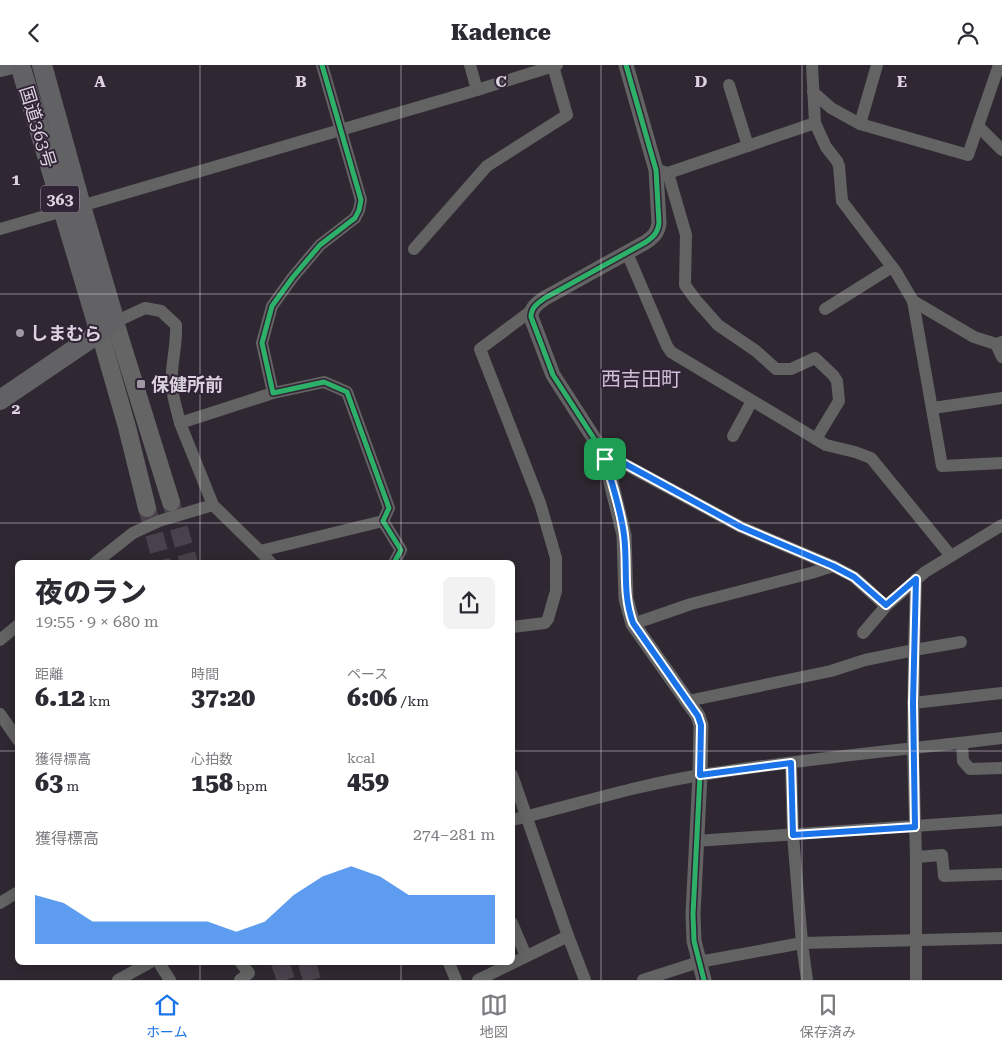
<!DOCTYPE html>
<html lang="ja">
<meta charset="utf-8">
<style>
:root{--surface:#fff;--page:#f2f2f3;--text:#2b2b33;--muted:#7c7c81;--line:#e1e1e2;--accent:#1a73e8}
body{margin:0;font-family:"Roboto Serif","Noto Sans JP",serif;background:var(--page);color:var(--text);height:100vh;display:flex;flex-direction:column;font-size:19px;white-space:nowrap}
*{box-sizing:border-box;margin:0}
p{font-size:16px;color:var(--muted)}
.icon{flex:none;width:28px;height:28px;fill:none;stroke:currentColor;stroke-width:2;stroke-linecap:round;stroke-linejoin:round}
.map{position:relative;flex:1;overflow:hidden}
.details{position:absolute;left:15px;top:495px;width:500px;height:405px;display:flex;flex-direction:column;background:var(--surface);border-radius:8px;box-shadow:0 2px 12px #0003}
.details>*{flex:none}
.pin{position:absolute;display:grid;place-items:center;width:42px;height:42px;color:#fff;margin:-21px;border-radius:10px;box-shadow:0 2px 8px #0006}
.round{display:grid;place-items:center;flex:none;width:52px;height:52px;border-radius:8px;background:var(--page)}
.headline{display:flex;align-items:center;justify-content:space-between;height:85px;padding:0 20px}
h1{font-size:28px;font-weight:800;line-height:38px}
.stats{display:grid;grid-template-columns:repeat(3,1fr);gap:8px;height:85px;padding:5px 20px}
.stats div{display:grid;align-content:center}
.stats b{font-size:25px;font-weight:800}
.stats small{font-size:14px;font-weight:400}
.stats p{font-size:14px}
.chart{height:140px;padding:10px 20px}
.chart p{display:flex;justify-content:space-between}
.chart svg{width:100%;height:90px;margin-top:5px;fill:var(--accent);opacity:.7}
header{display:flex;justify-content:space-between;align-items:center;height:65px;padding:0 20px;background:var(--surface);font-size:22px;font-weight:800}
.tab-bar{display:flex;justify-content:space-around;align-items:center;height:70px;border-top:1px solid var(--line);background:var(--surface);font-size:14px;color:var(--muted)}
.tab-bar a{display:grid;justify-items:center;gap:2px}
.tab-bar .on{color:var(--accent)}
.map>svg:first-child{display:block}
</style>
<header><svg class="icon" aria-label="back" viewBox="0 0 24 24"><path d="M15 5l-7 7 7 7"/></svg>Kadence<svg class="icon" aria-label="person" viewBox="0 0 24 24"><circle cx="12" cy="8" r="4"/><path d="M4 21q1-7 8-7t8 7"/></svg></header>
<div class="map">
<svg width="1002" height="915" viewBox="0 0 1002 915">
<rect width="100%" height="100%" fill="#2f2832"/>
<g fill="none" stroke-linecap="round" stroke-linejoin="round">
<!-- secondary-tunnel -->
<g stroke="#49424c" stroke-width="18" stroke-dasharray="18 9" stroke-linecap="butt">
<path d="M171,437l18,61"/>
<path d="M147,443l15,55"/>
<path d="M280,898l6,17"/>
<path d="M307,898l5,17"/>
</g>
<!-- minor -->
<g stroke="#626362" stroke-width="12">
<path d="M322,0l39,135 -2,10 -4,8 -35,27 -27,32 -21,29 -10,37 11,50 51,-11 23,10 42,116 -6,13 18,29 -7,13"/>
<path d="M812,0l3,58 11,24 11,14 2,5 3,35 9,12 45,59 17,29 61,36 22,7 6,-2"/>
<path d="M729,20l19,61"/>
<path d="M477,25l80,-25"/>
<path d="M813,27l18,16 29,16 108,31 31,-90"/>
<path d="M860,59l17,-59"/>
<path d="M978,61l24,24"/>
<path d="M661,106l7,2 147,-50"/>
<path d="M668,108l18,62 -1,50 10,14 23,26 38,26 20,18h15l24,-11 18,17 4,6 2,20 -23,38"/>
<path d="M81,141l396,-116 -7,-25"/>
<path d="M0,164l63,-18"/>
<path d="M414,184l73,-83 80,-51 -14,-49"/>
<path d="M627,188l40,93 4,6 155,93 29,7 16,6 80,98"/>
<path d="M913,236l29,165 60,-3"/>
<path d="M825,244l67,-42"/>
<path d="M115,257l30,-14 16,3 15,14c1,16 -3,31 -4,47 -2,18 4,34 8,51"/>
<path d="M996,279l6,13"/>
<path d="M933,343l69,-10"/>
<path d="M733,371l19,-35"/>
<path d="M605,395l10,-1 126,68 92,39 21,11 32,29 39,-34 77,-47"/>
<path d="M260,486l-47,-46 -33,-82 93,-30"/>
<path d="M95,498l38,-30 26,-12 54,-16"/>
<path d="M271,498l-11,-12 123,-30"/>
<path d="M916,514l-2,71 47,-8"/>
<path d="M633,559l58,-20 120,-31 22,-7"/>
<path d="M512,562l33,-4 3,-4 8,-28v-33l-16,-55 -60,-154 51,-38"/>
<path d="M863,568l23,-27"/>
<path d="M0,575l18,-15"/>
<path d="M688,636l143,-30 34,-11 49,-10 -1,99 3,108v123"/>
<path d="M913,638l89,-10"/>
<path d="M0,649l18,26"/>
<path d="M962,678l1,18 7,8 32,-1"/>
<path d="M512,710l56,161 17,44"/>
<path d="M512,755c63,-15 125,-35 189,-45 100,-16 201,-25 301,-37"/>
<path d="M696,776l306,-21"/>
<path d="M916,792l26,-2 2,21 58,-2"/>
<path d="M0,838l18,-11"/>
<path d="M512,858l14,33"/>
<path d="M159,898l11,17"/>
<path d="M449,898l7,17"/>
<path d="M118,915l31,-17"/>
<path d="M240,915l9,-7 -8,-10"/>
<path d="M478,915l90,-44"/>
<path d="M643,915l56,-18 103,-19 -9,-108 -2,-72"/>
<path d="M807,915l-5,-37 200,-5"/>
</g>
<!-- tertiary -->
<path stroke="#626362" stroke-width="15" d="M626,0l30,105 3,53c-1,10 -6,14 -13,19l-101,56c-7,5 -14,9 -14,19l22,58 51,79 20,81 2,64 7,25 65,92 3,9 -1,50 -7,139 1,27 10,39"/>
<!-- secondary -->
<g stroke="#656565" stroke-width="18">
<path d="M115,257l56,180"/>
<path d="M100,268l27,94 20,81"/>
</g>
<!-- primary -->
<path stroke="#636465" stroke-width="20" d="M0,2l8,-2"/>
<!-- trunk -->
<g stroke="#626264" stroke-width="20">
<path d="M20,0l80,268"/>
<path d="M0,335l115,-78 -34,-116 -39,-141"/>
</g>
<!-- cycleway casing -->
<g stroke="#312436" stroke-width="8">
<g id="cycleway">
<path d="M322,0l39,135 -2,10 -4,8 -35,27 -27,32 -21,29 -10,37 11,50 51,-11 23,10 42,116 -6,13 18,29 -7,13"/>
<path d="M626,0l30,105 3,53c-1,10 -6,14 -13,19l-101,56c-7,5 -14,9 -14,19l22,58 51,79 20,81 2,64 7,25 65,92 3,9 -1,50 -7,139 1,27 10,39"/>
</g>
</g>
<!-- cycleway -->
<use href="#cycleway" stroke="#2db169" stroke-width="5"/>
</g>
<g fill="none" stroke-linecap="round" stroke-linejoin="round">
<!-- route casing -->
<g stroke="#fff" stroke-width="10">
<path id="route" d="M605,394h11l125,68 92,39 21,11 32,28 30,-26 -3,124 2,124 -122,8 -2,-72 -91,12 1,-50 -3,-9 -65,-93c-11,-30 -5,-57 -9,-88 -3,-25 -12,-51 -19,-76z"/>
</g>
<!-- route -->
<use href="#route" stroke="#1a73e8" stroke-width="6"/>
</g>
<!-- grid -->
<path fill="none" stroke="#dbd3de" stroke-width="1" stroke-opacity="0.55" d="M200,0v498M401,0v498M601,0v915M802,0v915M0,229h1002M0,458h1002M0,686h18M512,686h490M200,898v17M401,898v17"/>
<!-- markers -->
<g fill="#9f97a2" stroke="#312436" stroke-width="2">
<circle cx="20" cy="268" r="5"/>
<rect x="136" y="314" width="10" height="10" rx="2.5"/>
</g>
<g text-anchor="middle" dominant-baseline="central" stroke-width="4" stroke-linejoin="round" paint-order="stroke">
<!-- shield labels -->
<rect fill="#312436" stroke="#a89eac" stroke-width="1" x="41" y="120.5" width="38" height="27" rx="4"/>
<g font-size="16" font-weight="bold" fill="#dbd3de">
<text x="60" y="134">363</text>
</g>
<!-- street labels -->
<g font-size="18" fill="#dbd3de" stroke="#312436">
<text transform="translate(38 62) rotate(73)">国道363号</text>
</g>
<!-- poi labels -->
<g font-size="18" font-weight="bold" fill="#dbd3de" stroke="#312436" text-anchor="start">
<text x="30" y="268">しまむら</text>
<text x="151" y="319">保健所前</text>
</g>
<!-- quarter labels -->
<g font-size="20" fill="#d0bfd6" stroke="#312436">
<text x="641" y="314">西吉田町</text>
</g>
</g>
<g font-size="16" text-anchor="middle" font-weight="bold" fill="#dbd3de" stroke="#312436" stroke-width="4" stroke-linejoin="round" paint-order="stroke">
<text x="100" y="22">A</text>
<text x="301" y="22">B</text>
<text x="501" y="22">C</text>
<text x="701" y="22">D</text>
<text x="902" y="22">E</text>
<text x="16" y="120">1</text>
<text x="16" y="349">2</text>
</g>
</svg>
<div class="pin" style="left:605px;top:394px;background:#1e9e55"><svg class="icon" aria-label="arrive" viewBox="0 0 24 24"><path d="M6 21V4h12l-3 4 3 4H6"/></svg></div>
<section class="details">
<div class="headline"><div><h1>夜のラン</h1><p>19:55 · 9 × 680 m</p></div><a class="round"><svg class="icon" aria-label="share" viewBox="0 0 24 24"><path d="M12 15V3M7 8l5-5 5 5M5 13v7h14v-7"/></svg></a></div>
<div class="stats">
<div><p>距離</p><b>6.12<small> km</small></b></div>
<div><p>時間</p><b>37:20</b></div>
<div><p>ペース</p><b>6:06<small> /km</small></b></div>
</div>
<div class="stats">
<div><p>獲得標高</p><b>63<small> m</small></b></div>
<div><p>心拍数</p><b>158<small> bpm</small></b></div>
<div><p>kcal</p><b>459</b></div>
</div>
<div class="chart"><p><span>獲得標高</span>274–281 m</p>
<svg viewBox="0 0 160 44" preserveAspectRatio="none"><path d="M0 44V20L10 24L20 33L30 33L40 33L50 33L60 33L70 38L80 33L90 20L100 11L110 6L120 11L130 20L140 20L150 20L160 20V44z"/></svg>
</div>
</section>
</div>
<nav class="tab-bar">
<a class="on"><svg class="icon" aria-label="home" viewBox="0 0 24 24"><path d="M3 11l9-7 9 7M6 9v11h12V9"/></svg>ホーム</a>
<a><svg class="icon" aria-label="map" viewBox="0 0 24 24"><path d="M3 6l6-2 6 2 6-2v14l-6 2-6-2-6 2zM9 4v14M15 6v14"/></svg>地図</a>
<a><svg class="icon" aria-label="saved" viewBox="0 0 24 24"><path d="M7 4h10v16l-5-4-5 4z"/></svg>保存済み</a>
</nav>
